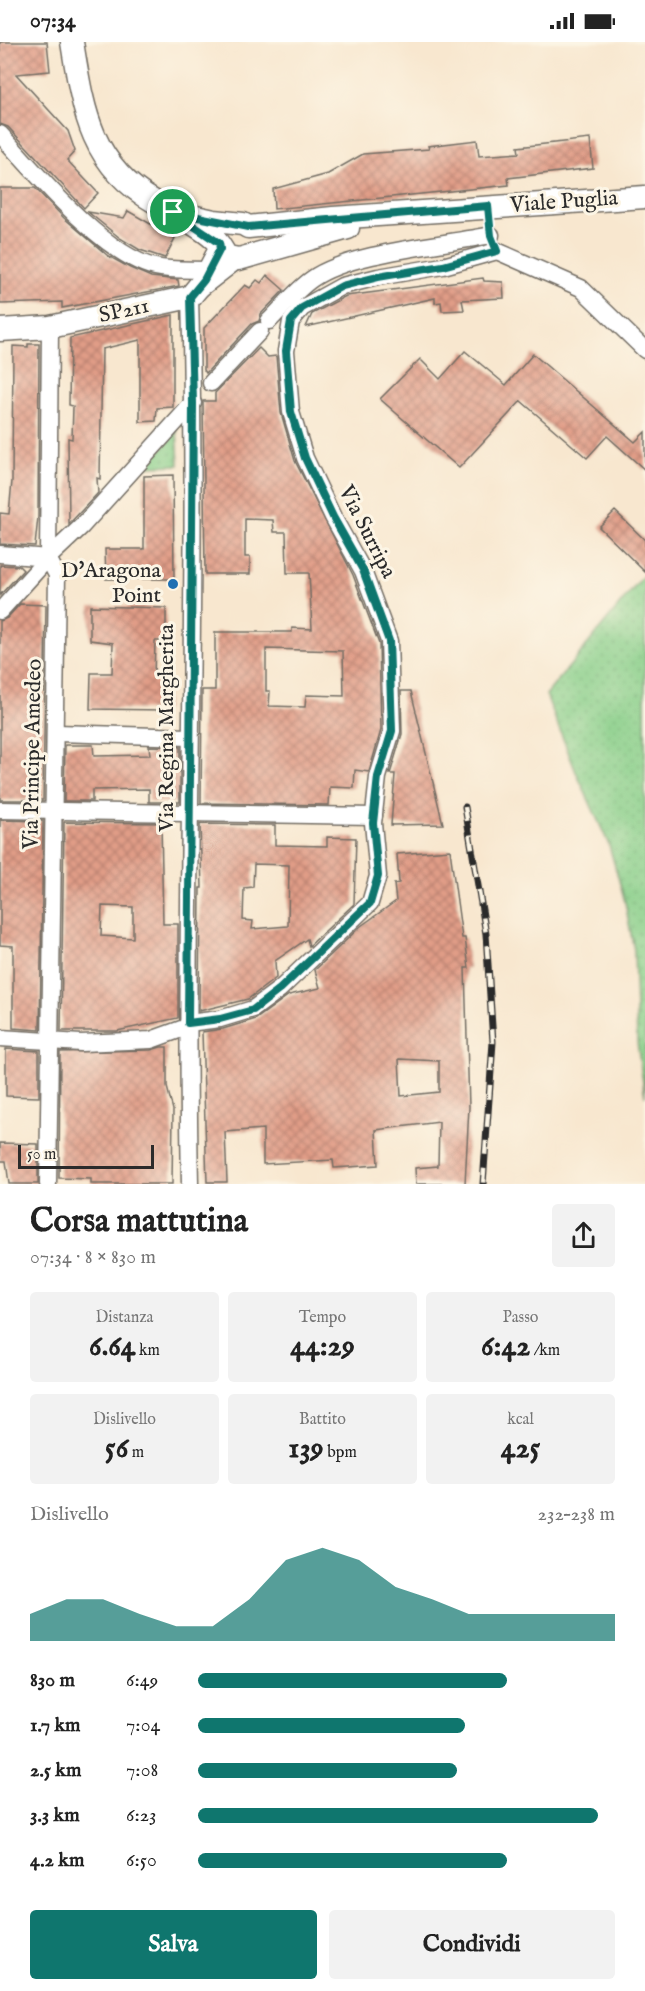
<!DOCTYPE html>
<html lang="it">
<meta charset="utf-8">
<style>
:root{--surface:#fff;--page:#f2f2f2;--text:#222;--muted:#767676;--accent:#0f766e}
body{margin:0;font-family:"IM FELL English",serif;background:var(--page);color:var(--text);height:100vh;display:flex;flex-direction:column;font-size:22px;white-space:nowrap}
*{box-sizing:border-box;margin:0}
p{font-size:20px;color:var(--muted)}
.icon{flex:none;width:33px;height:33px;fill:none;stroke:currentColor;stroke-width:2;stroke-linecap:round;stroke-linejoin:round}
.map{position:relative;height:1142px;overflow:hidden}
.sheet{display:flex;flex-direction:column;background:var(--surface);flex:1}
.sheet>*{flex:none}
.scale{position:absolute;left:18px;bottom:15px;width:136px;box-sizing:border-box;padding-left:6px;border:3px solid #2b2b2b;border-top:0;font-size:16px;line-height:21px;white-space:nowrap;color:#2b2b2b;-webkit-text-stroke:4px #fcf5e5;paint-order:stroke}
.pin{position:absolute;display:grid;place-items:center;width:51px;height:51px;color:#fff;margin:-26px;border:3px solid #fff;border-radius:50%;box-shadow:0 2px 6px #0007}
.round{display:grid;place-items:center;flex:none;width:63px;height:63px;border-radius:6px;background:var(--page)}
.head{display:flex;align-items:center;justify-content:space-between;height:102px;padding:0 30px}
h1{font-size:33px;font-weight:700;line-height:45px}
.stats{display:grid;grid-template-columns:repeat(3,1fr);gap:9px;height:102px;padding:6px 30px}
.stats div{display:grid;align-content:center;border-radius:6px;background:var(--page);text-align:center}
.stats b{font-size:30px;font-weight:700}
.stats small{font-size:16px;font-weight:400}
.stats p{font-size:16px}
.chart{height:168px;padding:12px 30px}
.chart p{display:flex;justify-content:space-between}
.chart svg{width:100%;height:108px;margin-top:6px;fill:var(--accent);opacity:.7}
.cta{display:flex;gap:12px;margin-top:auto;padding:12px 30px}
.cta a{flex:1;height:69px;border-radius:6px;background:var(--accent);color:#fff;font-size:24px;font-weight:700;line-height:69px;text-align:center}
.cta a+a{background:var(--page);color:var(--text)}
ul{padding:0 30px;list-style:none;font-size:20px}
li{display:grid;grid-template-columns:96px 72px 1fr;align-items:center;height:45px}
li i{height:15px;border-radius:8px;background:var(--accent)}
.status{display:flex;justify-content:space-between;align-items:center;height:42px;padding:0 30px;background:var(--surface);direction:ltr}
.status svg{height:16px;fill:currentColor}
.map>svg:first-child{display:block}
</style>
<div class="status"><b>07:34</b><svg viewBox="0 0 49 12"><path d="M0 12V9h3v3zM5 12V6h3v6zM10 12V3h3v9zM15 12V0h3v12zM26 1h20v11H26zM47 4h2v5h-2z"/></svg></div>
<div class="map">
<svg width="645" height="1142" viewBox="0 0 645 1142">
<defs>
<pattern id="park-dots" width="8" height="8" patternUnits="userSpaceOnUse" patternTransform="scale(1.5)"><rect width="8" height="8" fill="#89cf8a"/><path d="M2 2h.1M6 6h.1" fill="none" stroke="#76b277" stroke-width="1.8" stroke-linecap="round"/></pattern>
<pattern id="building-cross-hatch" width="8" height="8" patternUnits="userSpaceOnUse" patternTransform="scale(1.5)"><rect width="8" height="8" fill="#e19d87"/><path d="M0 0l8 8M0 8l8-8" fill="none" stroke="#b7806f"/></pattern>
</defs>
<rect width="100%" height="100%" fill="#fcf5e5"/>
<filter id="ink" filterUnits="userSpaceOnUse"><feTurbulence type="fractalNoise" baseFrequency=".0167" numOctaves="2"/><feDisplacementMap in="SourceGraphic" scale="12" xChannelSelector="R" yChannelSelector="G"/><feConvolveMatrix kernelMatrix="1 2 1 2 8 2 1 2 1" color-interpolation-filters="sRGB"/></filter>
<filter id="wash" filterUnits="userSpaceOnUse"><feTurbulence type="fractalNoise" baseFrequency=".008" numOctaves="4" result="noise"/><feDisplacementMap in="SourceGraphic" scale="24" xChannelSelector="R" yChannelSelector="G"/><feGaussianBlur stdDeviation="1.35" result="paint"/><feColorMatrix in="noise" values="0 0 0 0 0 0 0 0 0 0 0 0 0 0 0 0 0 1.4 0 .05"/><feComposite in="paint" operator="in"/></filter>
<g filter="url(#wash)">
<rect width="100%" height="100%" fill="#f8e7cf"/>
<!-- park -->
<g fill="url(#park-dots)" stroke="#5a7d5a" stroke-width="1.5">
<path d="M177,388l2,35 -32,1z"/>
<path d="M645,532v522l-8,-54 -3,-92 -9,-48 -16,-57 -33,-73 -30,-77z"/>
</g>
<g id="blocks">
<!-- building -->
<g fill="url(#building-cross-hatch)" fill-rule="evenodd">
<path d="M0,0h47l3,29 -34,3 52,57 7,20 -8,9 31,33 -14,15 -76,-81 -8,-3z"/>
<path d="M590,97l3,29 -85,10 1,7 -235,24 -1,-20 55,-15 35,-20 66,-5 -1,-3 49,-6 2,16 40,-3 -1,-6z"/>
<path d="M0,146h35l29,30 44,38 22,12 21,9 27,3 1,6 -117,22v-6l-62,2z"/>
<path d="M128,169l47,27 -10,20 -25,-8 -20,-12 -32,-26 36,6z"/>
<path d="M267,233l17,15 -23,24 -2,7 -7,3 -46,49 -2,-3v-42l41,-43 5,3 7,-8 4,3z"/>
<path d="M483,236l1,3 19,1 1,16 -42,2 2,10 -22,1 -1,-9 -6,1v-5l-129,29 6,-13 34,-18z"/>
<path d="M173,273v92l-16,1 -1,13 -16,1v-82l-38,9 -2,130 -3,-1 1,15 -29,31 -1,-86 4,1 1,-33 -4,-1 1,-67z"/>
<path d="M28,302h11l-1,173 -3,29 -35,-2v-31l9,1 3,-33 1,-135 15,1z"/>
<path d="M259,306l9,9 8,-1 5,57 14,48 58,114 26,69 2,86 -12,42 -14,-2 -1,18 -24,-1 -1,18 -128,-2 1,-113h13v-58h77v-4l20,1 -3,-56h-22l-1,-41h-12l-1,-12 -28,-1v38h5v17h-45l-2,-173h12v-8zM266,607l77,2 1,45 -38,-1 -1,12 -36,-1 1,-15h-4z"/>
<path d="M465,309l41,34 27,-31 102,88 10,-10v38l-38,-34 -20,22 -66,-57 -62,67 -79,-69 40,-40 20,20z"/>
<path d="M173,433l1,104h-68l-1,-30h39v-73z"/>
<path d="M615,469l30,29v32l-46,-45z"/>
<path d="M0,523l19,1 4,4 -23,25z"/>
<path d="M20,562l26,1 -3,195h-43v-179l7,-3z"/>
<path d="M90,564l76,2v33h-11l-1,36h13l-1,33 -76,-1 1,-36h21l1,-30 -23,-3z"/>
<path d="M401,649h10l32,133 -52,1 4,-51h-5l12,-40z"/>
<path d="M65,703h28l1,11 56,-1 -1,-9 31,1v55h-31v-13l-57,1v11h-28z"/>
<path d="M0,778l43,1 -3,209 -27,-2v-82l-13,-1z"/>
<path d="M64,780l97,1 2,101h15v94l-61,13h-56zM102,864l31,1v31l-32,-2z"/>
<path d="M200,782l75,1v20l52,1v-9l29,1 -2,66 -45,42 -2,-7 -32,22 1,17 -28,21 -49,12 1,-123h2zM254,822l35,1 -1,61 -36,3 1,-8 -10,-1 1,-32 9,-1z"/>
<path d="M450,808l12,88h3l4,30h-4l4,139 -4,77h-49l-1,-16 23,-2 1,-44 -63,8 2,35 -44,3 -1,-8 -70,4v-35l-38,3 2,50h-20l-5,-150 21,-3 33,-10 33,-24 31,-7 -5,-18 46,-44 35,-25 -2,-17 5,-1 -2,-29zM399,1017l40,2v31l-38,4z"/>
<path d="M161,1005h6v40l6,23 -1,74h-81v-5l-32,-1 1,-126 91,-2z"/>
<path d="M6,1007l33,2v46l-33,-1z"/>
<path d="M0,1101l38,1v40h-29l-3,-23h-6z"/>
</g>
</g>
</g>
<g filter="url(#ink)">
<use href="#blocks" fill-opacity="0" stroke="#736d64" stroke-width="1.5"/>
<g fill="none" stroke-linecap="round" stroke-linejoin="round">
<!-- street casing -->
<g stroke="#736d64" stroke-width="19">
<g id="street">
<path d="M0,92c36,39 103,121 155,133 17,4 37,2 55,3"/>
<path d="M497,209l84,37 64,62"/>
<path d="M269,279c14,-14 27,-31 43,-42 38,-27 131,-34 179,-44"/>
<path d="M211,341l49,-52"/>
<path d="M0,512l48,4"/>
<path d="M0,569l48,-53 34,-32 111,-123"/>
<path d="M57,691l132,4"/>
<path d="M0,768l374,6"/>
<path d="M188,981l32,-4 33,-10 27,-20 90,-86 8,-27 -5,-53 5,-46 14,-46 -3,-90 -26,-70 -30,-54 -28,-59 -14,-46 -5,-61 5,-30 11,-13 40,-22 36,-9 65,-11 54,-15"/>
<path d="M0,996l81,5 70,-3 36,-13"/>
<path d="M48,1142l9,-609 -9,-17 2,-231"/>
<path d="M190,1142c-6,-295 8,-591 0,-887l49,-38"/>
</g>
</g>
<!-- secondary casing -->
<g stroke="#736d64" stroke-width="25">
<g id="secondary">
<path d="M72,0c11,67 18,123 83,160 18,11 49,25 62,40 5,5 5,10 11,15l11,2 109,-31"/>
<path d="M173,170l41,9 29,3 5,3 85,-9 312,-21"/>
<path d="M0,288l50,-3 140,-30 14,-17 16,-31"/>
</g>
</g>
<!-- street -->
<use href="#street" stroke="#fff" stroke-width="16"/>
<!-- secondary -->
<use href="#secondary" stroke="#fff" stroke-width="22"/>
<!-- rail casing -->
<g stroke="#2b2b2b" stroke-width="7">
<path id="rail" d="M465,765l21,127 7,108 -10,142"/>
</g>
<!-- rail -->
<use href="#rail" stroke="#fcf5e5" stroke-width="4.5" stroke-dasharray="14" stroke-linecap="butt"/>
</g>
</g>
<g fill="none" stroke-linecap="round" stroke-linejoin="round" filter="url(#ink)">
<!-- route casing -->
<g stroke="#fff" stroke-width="12">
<path id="route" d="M488,164l3,30 6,15 -54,15 -65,11 -36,9 -40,22 -11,13 -5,30 5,61 14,46 28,59 30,53 26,71 3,90 -14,46 -5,46 5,53 -8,27 -90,86 -27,21 -33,9 -32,4 5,-620 -3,-106 14,-17 16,-31 -1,-6 -46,-31 75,15z"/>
</g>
<!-- route -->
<use href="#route" stroke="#0f766e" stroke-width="8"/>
</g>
<!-- markers -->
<circle fill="#1f6fb2" stroke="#fcf5e5" stroke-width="2" cx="173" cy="542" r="6"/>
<g text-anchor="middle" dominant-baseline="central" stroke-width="6" stroke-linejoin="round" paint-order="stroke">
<!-- street labels -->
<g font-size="22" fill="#2b2b2b" stroke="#fcf5e5">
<text transform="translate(564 160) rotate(-4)">Viale Puglia</text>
<text transform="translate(124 269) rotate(-12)">SP211</text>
<text transform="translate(367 490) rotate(63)">Via Surripa</text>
<text transform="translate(167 686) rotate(-90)">Via Regina Margherita</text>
<text transform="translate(33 712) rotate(-89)">Via Principe Amedeo</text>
</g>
<!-- poi labels -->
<g font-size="22" fill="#2b2b2b" stroke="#fcf5e5" text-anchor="end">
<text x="161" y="529">D'Aragona<tspan x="161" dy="25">Point</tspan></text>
</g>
</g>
</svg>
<div class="scale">50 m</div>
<div class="pin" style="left:173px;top:170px;background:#1e9e55"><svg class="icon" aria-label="arrive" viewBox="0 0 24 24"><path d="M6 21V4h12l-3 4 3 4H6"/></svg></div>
</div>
<section class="sheet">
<div class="head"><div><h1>Corsa mattutina</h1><p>07:34 · 8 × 830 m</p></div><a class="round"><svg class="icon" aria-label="share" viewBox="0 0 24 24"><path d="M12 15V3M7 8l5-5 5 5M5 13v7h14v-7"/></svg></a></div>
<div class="stats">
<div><p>Distanza</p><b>6.64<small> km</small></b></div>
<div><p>Tempo</p><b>44:29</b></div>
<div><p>Passo</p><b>6:42<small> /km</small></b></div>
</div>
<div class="stats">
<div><p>Dislivello</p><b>56<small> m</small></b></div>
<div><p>Battito</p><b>139<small> bpm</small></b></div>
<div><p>kcal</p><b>425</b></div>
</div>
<div class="chart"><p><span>Dislivello</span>232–238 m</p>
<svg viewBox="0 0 160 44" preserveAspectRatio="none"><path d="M0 44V33L10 27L20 27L30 33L40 38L50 38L60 27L70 11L80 6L90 11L100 22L110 27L120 33L130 33L140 33L150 33L160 33V44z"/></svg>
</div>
<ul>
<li><b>830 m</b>6:49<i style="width:74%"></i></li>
<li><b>1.7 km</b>7:04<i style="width:64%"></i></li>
<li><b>2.5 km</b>7:08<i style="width:62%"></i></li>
<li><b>3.3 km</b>6:23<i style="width:96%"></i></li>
<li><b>4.2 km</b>6:50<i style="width:74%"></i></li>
</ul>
<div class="cta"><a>Salva</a><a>Condividi</a></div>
</section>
